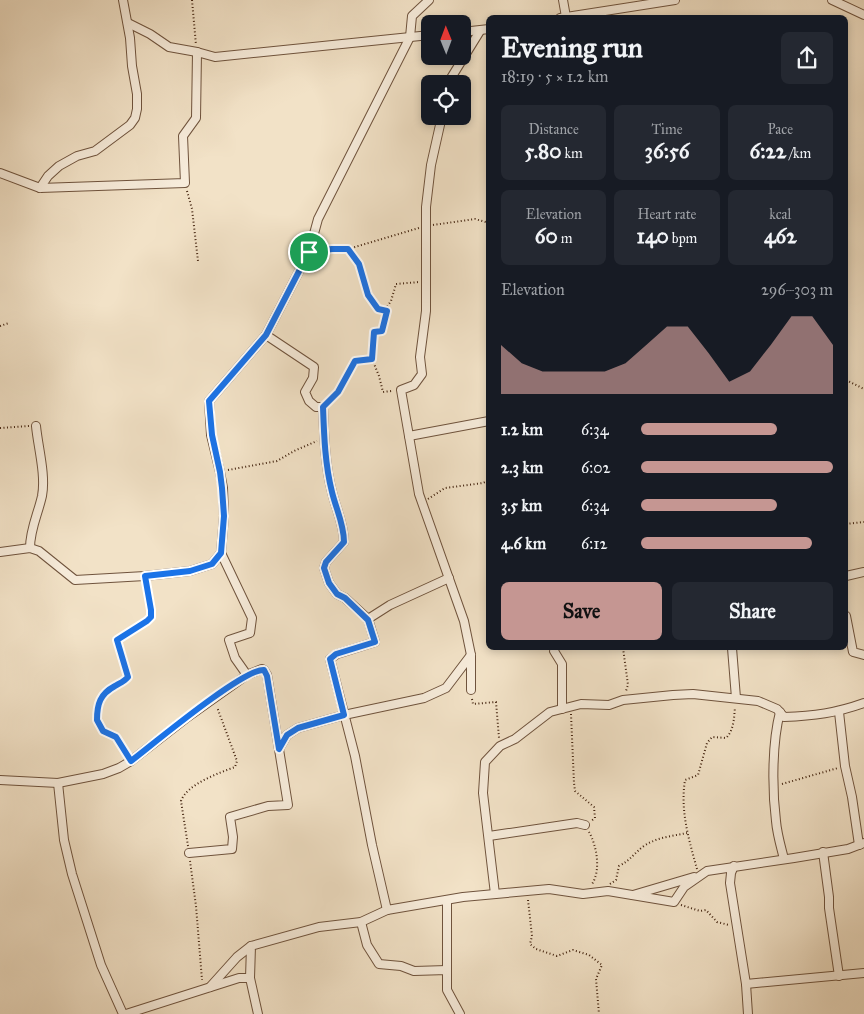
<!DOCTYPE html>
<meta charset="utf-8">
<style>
:root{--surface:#171b24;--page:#242831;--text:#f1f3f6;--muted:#9ea1a6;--accent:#c59692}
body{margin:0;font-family:"IM FELL Great Primer",serif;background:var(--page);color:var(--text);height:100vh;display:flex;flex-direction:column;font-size:19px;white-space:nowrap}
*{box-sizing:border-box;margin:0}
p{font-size:16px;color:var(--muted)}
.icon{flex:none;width:28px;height:28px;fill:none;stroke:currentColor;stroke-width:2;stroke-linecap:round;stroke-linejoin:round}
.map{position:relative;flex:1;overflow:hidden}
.sheet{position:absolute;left:486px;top:15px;width:362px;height:635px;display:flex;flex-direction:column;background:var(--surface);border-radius:8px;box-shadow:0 2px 8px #0003}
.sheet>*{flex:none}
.needle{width:32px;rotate:359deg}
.controls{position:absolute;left:421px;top:15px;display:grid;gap:10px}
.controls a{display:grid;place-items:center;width:50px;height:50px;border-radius:8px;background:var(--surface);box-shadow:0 2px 8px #0003;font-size:25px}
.pin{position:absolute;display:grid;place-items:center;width:42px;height:42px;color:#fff;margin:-21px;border:2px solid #fff;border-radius:50%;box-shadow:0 1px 5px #0007}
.round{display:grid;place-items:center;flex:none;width:52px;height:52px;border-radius:8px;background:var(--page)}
.head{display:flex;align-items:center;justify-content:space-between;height:85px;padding:0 15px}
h1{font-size:28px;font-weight:700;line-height:38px}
.metrics{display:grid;grid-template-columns:repeat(3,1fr);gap:8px;height:85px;padding:5px 15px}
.metrics div{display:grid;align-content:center;border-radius:8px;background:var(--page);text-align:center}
.metrics b{font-size:21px;font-weight:700}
.metrics small{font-size:14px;font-weight:400}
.metrics p{font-size:14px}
.chart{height:140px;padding:10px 15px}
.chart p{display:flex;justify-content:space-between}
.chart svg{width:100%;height:90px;margin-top:5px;fill:var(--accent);opacity:.7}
.primary-button{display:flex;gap:10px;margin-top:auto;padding:10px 15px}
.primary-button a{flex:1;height:58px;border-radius:8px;background:var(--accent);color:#111;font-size:20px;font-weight:700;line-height:58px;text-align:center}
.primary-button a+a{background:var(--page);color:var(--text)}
ul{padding:0 15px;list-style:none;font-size:16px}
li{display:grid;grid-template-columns:80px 60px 1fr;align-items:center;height:38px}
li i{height:12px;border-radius:6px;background:var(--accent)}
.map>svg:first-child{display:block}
</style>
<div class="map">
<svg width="864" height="1014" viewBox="0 0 864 1014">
<rect width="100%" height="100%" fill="#f2e2c7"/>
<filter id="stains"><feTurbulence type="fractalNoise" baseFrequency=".004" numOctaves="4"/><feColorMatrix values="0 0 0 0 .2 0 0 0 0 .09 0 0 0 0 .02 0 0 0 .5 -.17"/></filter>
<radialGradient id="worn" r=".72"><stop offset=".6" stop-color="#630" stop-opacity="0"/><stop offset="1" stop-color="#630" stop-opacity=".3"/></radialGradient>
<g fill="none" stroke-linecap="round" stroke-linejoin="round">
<!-- street casing -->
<g stroke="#6f533d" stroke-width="10">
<g id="street">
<path d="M563,0l3,17"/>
<path d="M832,0l32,15"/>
<path d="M560,18l115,-18"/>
<path d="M128,23l22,11 19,13 28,5"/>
<path d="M462,32l27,-3"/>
<path d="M450,84l1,-6 29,-47"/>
<path d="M442,116l-11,49 -5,42v104l-6,46 2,17 -8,11 -13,5 18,104 45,127 7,34v35"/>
<path d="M0,173l40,15 145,-5 -2,-47 13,-18 1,-66 18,5 215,-22"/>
<path d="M40,188l8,-12 11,-10 18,-10 18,-5 35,-26 5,-7 2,-9v-15l-5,-28 -2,-28 -7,-38"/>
<path d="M266,335l48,32 -1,11 -8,14 4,9 7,6h7c1,28 2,58 9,85 4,17 12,32 12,50l-18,20 -2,6 5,15 8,11 8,4 23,21"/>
<path d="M409,436l80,-15"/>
<path d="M30,548c0,-19 8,-34 12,-52 4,-21 -4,-49 -6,-70"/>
<path d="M0,552l30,-4 9,3 36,29 70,-4 45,-5 22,-7 9,-11 3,-37 -1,-28 -3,-16 -9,-37 -2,-34 57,-66 43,-83 9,-33 92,-182 2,-21 17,-16"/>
<path d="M846,576l18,-4"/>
<path d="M846,616l7,36 11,3"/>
<path d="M555,648l-1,3 8,13v45"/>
<path d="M732,648l4,50"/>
<path d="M780,712c-8,31 -8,77 -4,109 1,13 5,26 8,38"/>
<path d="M839,712l6,54 7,31 7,48"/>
<path d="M279,749l8,-14 11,-7 46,-13 80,-17 22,-10 25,-33"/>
<path d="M0,780l58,3 45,-9 16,-6 12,-7 54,-42 62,-44 -12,-17 -6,-18 21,-7 2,-15 -31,-65"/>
<path d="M58,783l6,57 8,34 29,91 22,49"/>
<path d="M489,836l88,-13 8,2"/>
<path d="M823,852l6,45v11l10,68"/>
<path d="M189,853l43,-4 1,-12 -3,-20 38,-11 20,-1 -21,-130 -3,-5 -2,-1 -15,6"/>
<path d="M734,866l-3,7 -1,10 16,101 2,30"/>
<path d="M495,894l-12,-101 2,-31 15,-16 15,-7 35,-27 31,-8 28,1 14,-5 50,-5 20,-1 65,7 19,8 7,8c30,-1 52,-4 80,-14"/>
<path d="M633,895l61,-18"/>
<path d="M447,900v70"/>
<path d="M387,910l-15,-65 -17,-89 -25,-97 7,-5 38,-12 -7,-23 22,-14 59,-27"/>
<path d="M361,922l6,23 12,19 22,2 13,5 33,-1v20l13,24"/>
<path d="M250,978l1,-32 68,-19 42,-5 26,-12 76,-13 86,-8 34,5 25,-3 66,11 10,-15 23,-16 87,-13 54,-9 16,-6"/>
<path d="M746,984l118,-11"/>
<path d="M210,987l27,-30 14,-11"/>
<path d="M126,1014l113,-36h11l8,36"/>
</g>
</g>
<!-- path -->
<g stroke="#43230f" stroke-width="2" stroke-dasharray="1 2.5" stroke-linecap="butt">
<path d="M192,0l4,45"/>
<path d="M187,191l5,18 6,52"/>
<path d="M433,225l42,-6 14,4"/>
<path d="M348,249l11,15 9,31 10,14 9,2"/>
<path d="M316,251l32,-2 71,-21"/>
<path d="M0,326l9,-3"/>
<path d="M372,359l7,17 4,16 9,-1"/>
<path d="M846,380l18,9"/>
<path d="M328,402l10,-10 17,-31 17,-2 2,-27 7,-1 6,-24 4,-6 5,-17 23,-2"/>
<path d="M0,428l29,-2"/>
<path d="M228,470l49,-9 17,-10 23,-10"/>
<path d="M428,499l17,-11 38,-5 6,-3"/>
<path d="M846,524l18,-2"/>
<path d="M623,648l5,37 -2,6"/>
<path d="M472,699l1,5 23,-2 3,36"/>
<path d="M571,714l3,69 1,8 19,16 1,11 -4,3"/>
<path d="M128,755c-4,-5 -6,-13 -11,-17 -4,-4 -10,-4 -14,-8 -11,-8 -7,-31 3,-39 6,-5 15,-7 21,-12l1,-5 -11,-34 34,-23 -5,-34"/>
<path d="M782,784l56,-16"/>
<path d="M589,832c8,14 12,39 3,52"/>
<path d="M188,846l-7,-45c6,-17 38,-28 54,-34l2,-6 -20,-54"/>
<path d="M190,861l6,45 6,74"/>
<path d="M697,869c-8,-29 -17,-58 -12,-89l13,-5 9,-32 5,-6 14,1c8,-8 8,-20 9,-31"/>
<path d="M610,884l6,-4 3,-14c12,-6 15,-13 25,-20 13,-9 29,-10 43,-13"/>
<path d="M528,900l4,36 -2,8 6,5 21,7 16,-6 16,5 13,10 -6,14 3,35"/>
<path d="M681,905l19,6 6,-1 11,12 12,3"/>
</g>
<!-- street -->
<use href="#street" stroke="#f7ecdb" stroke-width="8"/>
</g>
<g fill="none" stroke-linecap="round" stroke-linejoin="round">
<!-- route casing -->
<g stroke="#fff" stroke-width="10">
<path id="route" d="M332,249h16l11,15 9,31 10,14 9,2 -5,20 -8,1 -2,27 -17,2 -17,31 -15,15c1,28 2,58 9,85 4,17 12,32 12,50l-18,20 -2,6 5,15 8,11 8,4 23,22 7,22 -39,12 -6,5 14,56 -46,13 -11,7 -8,14 -12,-73 -3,-6c-20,-2 -112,75 -133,91l-15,-24 -13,-6 -6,-11c0,-16 3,-26 18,-34 5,-3 10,-5 13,-9l-11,-37 30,-19 4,-4v-7l-6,-34 45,-5 22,-7 9,-11 3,-37 -2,-28 -2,-16 -8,-37 -3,-34 57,-66 43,-83z"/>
</g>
<!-- route -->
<use href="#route" stroke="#1a73e8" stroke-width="6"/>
</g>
<rect width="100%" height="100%" filter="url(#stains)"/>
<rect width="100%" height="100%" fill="url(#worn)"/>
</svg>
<div class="controls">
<a><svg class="needle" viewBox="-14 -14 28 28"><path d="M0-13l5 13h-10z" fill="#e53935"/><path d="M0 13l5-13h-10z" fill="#9ea1a6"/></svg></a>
<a><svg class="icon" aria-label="locate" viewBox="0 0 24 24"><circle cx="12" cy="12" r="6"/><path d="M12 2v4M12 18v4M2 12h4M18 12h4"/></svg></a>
</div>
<div class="pin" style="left:309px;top:252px;background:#1e9e55"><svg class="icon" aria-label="arrive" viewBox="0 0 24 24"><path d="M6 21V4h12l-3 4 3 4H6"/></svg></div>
<section class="sheet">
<div class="head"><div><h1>Evening run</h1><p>18:19 · 5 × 1.2 km</p></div><a class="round"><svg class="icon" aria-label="share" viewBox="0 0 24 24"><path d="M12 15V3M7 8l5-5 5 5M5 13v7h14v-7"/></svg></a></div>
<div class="metrics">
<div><p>Distance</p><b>5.80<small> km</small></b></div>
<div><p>Time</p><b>36:56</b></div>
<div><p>Pace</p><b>6:22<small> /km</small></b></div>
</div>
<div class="metrics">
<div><p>Elevation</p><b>60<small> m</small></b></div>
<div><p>Heart rate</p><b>140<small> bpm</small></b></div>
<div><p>kcal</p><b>462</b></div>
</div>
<div class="chart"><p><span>Elevation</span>296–303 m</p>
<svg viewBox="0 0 160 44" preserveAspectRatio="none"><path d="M0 44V20L10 29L20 33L30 33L40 33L50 33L60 29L70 20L80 11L90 11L100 24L110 38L120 33L130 20L140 6L150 6L160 20V44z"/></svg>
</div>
<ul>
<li><b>1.2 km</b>6:34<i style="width:71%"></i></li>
<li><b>2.3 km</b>6:02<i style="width:100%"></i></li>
<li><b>3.5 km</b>6:34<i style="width:71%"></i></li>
<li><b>4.6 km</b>6:12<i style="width:89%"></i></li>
</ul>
<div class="primary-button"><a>Save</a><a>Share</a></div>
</section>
</div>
